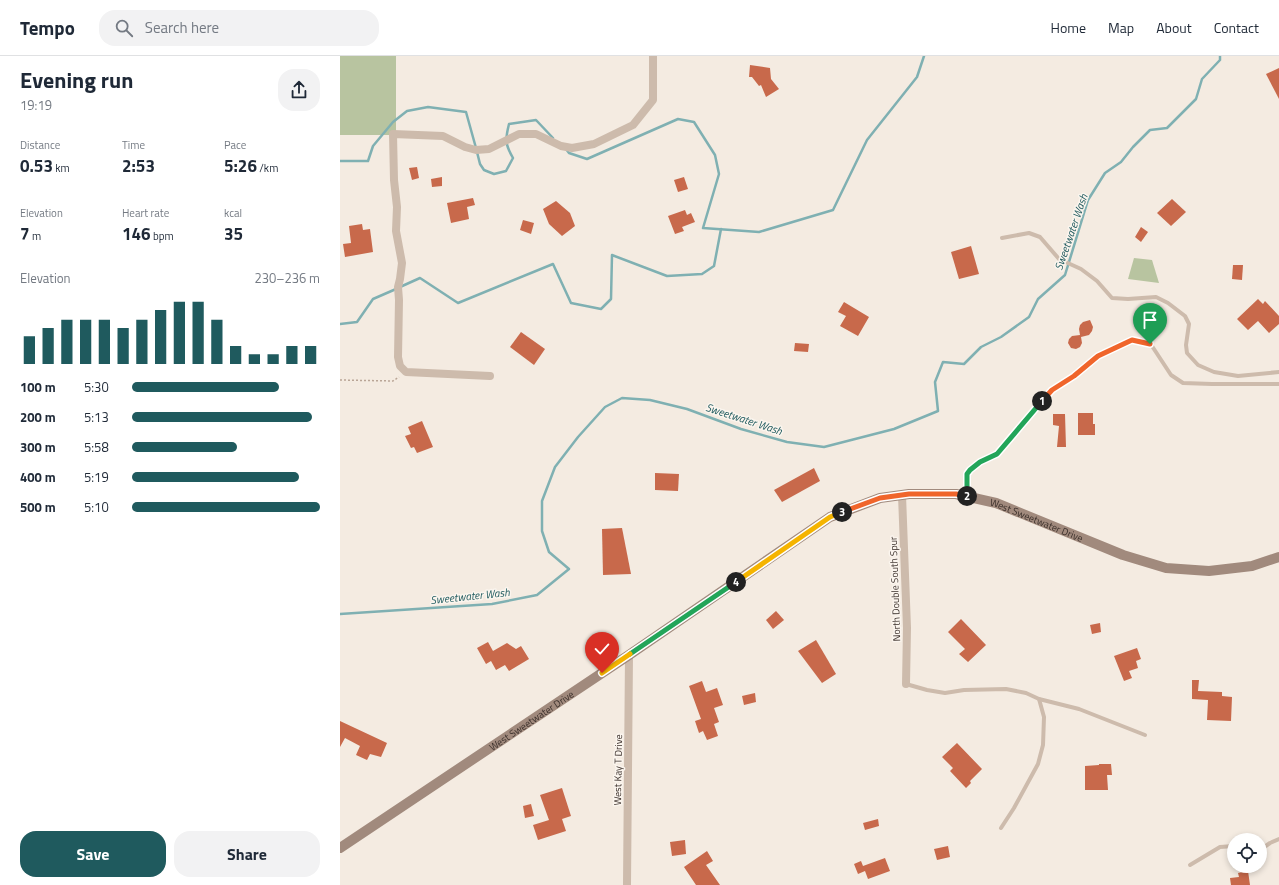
<!DOCTYPE html>
<meta charset="utf-8">
<style>
:root{--surface:#fff;--page:#f2f2f3;--text:#1f2937;--muted:#747a83;--line:#e0e1e3;--accent:#1f5a5e}
body{margin:0;font-family:"Titillium Web",sans-serif;background:var(--page);color:var(--text);height:100vh;display:flex;flex-direction:column;font-size:15px;white-space:nowrap}
*{box-sizing:border-box;margin:0}
p{font-size:13px;color:var(--muted)}
.icon{flex:none;width:22px;height:22px;fill:none;stroke:currentColor;stroke-width:2;stroke-linecap:round;stroke-linejoin:round}
.map{position:relative;flex:1;overflow:hidden}
.side{display:flex;flex-direction:column;background:var(--surface);width:340px}
.side>*{flex:none}
.controls{position:absolute;left:887px;top:777px;display:grid;gap:8px}
.controls a{display:grid;place-items:center;width:40px;height:40px;border-radius:50%;background:var(--surface);box-shadow:0 2px 6px #0003;font-size:20px}
.pin{position:absolute;display:grid;place-items:center;width:34px;height:34px;color:#fff;margin:-41px -17px;border-radius:50% 50% 50% 0;rotate:-45deg;box-shadow:0 0 4px #0007}
.pin .icon{rotate:45deg}
.km{position:absolute;width:20px;height:20px;margin:-10px;border-radius:50%;background:#222;color:#fff;font-size:11px;line-height:20px;text-align:center}
.round{display:grid;place-items:center;flex:none;width:42px;height:42px;border-radius:16px;background:var(--page)}
.summary{display:flex;align-items:center;justify-content:space-between;height:68px;padding:0 20px}
h1{font-size:22px;font-weight:700;line-height:30px}
.figures{display:grid;grid-template-columns:repeat(3,1fr);gap:6px;height:68px;padding:4px 20px}
.figures div{display:grid;align-content:center}
.figures b{font-size:17px;font-weight:700}
.figures small{font-size:11px;font-weight:400}
.figures p{font-size:11px}
.chart{height:112px;padding:8px 20px}
.chart p{display:flex;justify-content:space-between}
.chart svg{width:100%;height:72px;margin-top:4px;stroke:var(--accent);stroke-width:6}
.button{display:flex;gap:8px;margin-top:auto;padding:8px 20px}
.button a{flex:1;height:46px;border-radius:16px;background:var(--accent);color:#fff;font-size:16px;font-weight:700;line-height:46px;text-align:center}
.button a+a{background:var(--page);color:var(--text)}
ul{padding:0 20px;list-style:none;font-size:13px}
li{display:grid;grid-template-columns:64px 48px 1fr;align-items:center;height:30px}
li i{height:10px;border-radius:5px;background:var(--accent)}
header{display:flex;align-items:center;gap:24px;box-sizing:border-box;height:56px;padding:0 20px;background:var(--surface);border-bottom:1px solid var(--line)}
header strong{font-size:19px}
nav{display:flex;gap:22px;margin-inline-start:auto;font-size:14px}
.search{width:280px;height:36px;background:var(--page);display:flex;align-items:center;gap:10px;box-sizing:border-box;padding:0 14px;border-radius:16px;color:var(--muted);font-size:15px}
main{display:flex;flex:1;min-height:0}
.map>svg:first-child{display:block}
</style>
<header>
<strong>Tempo</strong>
<div class="search"><svg class="icon" aria-label="search" viewBox="0 0 24 24"><circle cx="10" cy="10" r="6"/><path d="M15 15l6 6"/></svg>Search here</div>
<nav><a>Home</a><a>Map</a><a>About</a><a>Contact</a></nav>
</header>
<main>
<section class="side">
<div class="summary"><div><h1>Evening run</h1><p>19:19</p></div><a class="round"><svg class="icon" aria-label="share" viewBox="0 0 24 24"><path d="M12 15V3M7 8l5-5 5 5M5 13v7h14v-7"/></svg></a></div>
<div class="figures">
<div><p>Distance</p><b>0.53<small> km</small></b></div>
<div><p>Time</p><b>2:53</b></div>
<div><p>Pace</p><b>5:26<small> /km</small></b></div>
</div>
<div class="figures">
<div><p>Elevation</p><b>7<small> m</small></b></div>
<div><p>Heart rate</p><b>146<small> bpm</small></b></div>
<div><p>kcal</p><b>35</b></div>
</div>
<div class="chart"><p><span>Elevation</span>230–236 m</p>
<svg viewBox="0 0 160 44" preserveAspectRatio="none"><path d="M5 44V27M15 44V22M25 44V17M35 44V17M45 44V17M55 44V22M65 44V17M75 44V11M85 44V6M95 44V6M105 44V17M115 44V33M125 44V38M135 44V38M145 44V33M155 44V33"/></svg>
</div>
<ul>
<li><b>100 m</b>5:30<i style="width:78%"></i></li>
<li><b>200 m</b>5:13<i style="width:96%"></i></li>
<li><b>300 m</b>5:58<i style="width:56%"></i></li>
<li><b>400 m</b>5:19<i style="width:89%"></i></li>
<li><b>500 m</b>5:10<i style="width:100%"></i></li>
</ul>
<div class="button"><a>Save</a><a>Share</a></div>
</section>
<div class="map">
<svg width="939" height="829" viewBox="0 0 939 829">
<rect width="100%" height="100%" fill="#f4ebe1"/>
<!-- green -->
<g fill="#b8c4a0">
<rect x="0" y="0" width="56" height="79"/>
<path d="M794,202l18,2 7,23 -31,-4z"/>
</g>
<g fill="none" stroke-linecap="round" stroke-linejoin="round">
<!-- stream -->
<g stroke="#7fb0b2" stroke-width="2.5">
<path d="M226,93l3,4 18,6 91,-40 16,3 21,33 4,19 -16,54 56,4 74,-22 34,-70 50,-63 7,-21"/>
<path d="M137,96l3,12 4,6 10,4 12,-3 7,-13c-8,-14 -8,-18 -4,-34l27,-4 17,18"/>
<path d="M0,105h28l5,-15 20,-24 14,-11 21,-4 38,5 10,36"/>
<path d="M60,231l20,-9 38,25 95,-39 18,39 30,6 10,-10 1,-44 55,21 35,-2 12,-8 7,-37"/>
<path d="M0,268l17,-2 16,-23 23,-10"/>
<path d="M0,558l152,-10 45,-9 32,-26 -20,-17 -7,-21v-30l13,-34 23,-30 27,-30 17,-9 28,2 37,9 54,20 46,13 37,5 70,-18 44,-18 -3,-29 8,-20 21,2 17,-17 20,-10 28,-20 9,-18 27,-24 23,-75 17,-27 16,-11 12,-15 17,-17 17,-2 29,-29 6,-20 18,-19v-4"/>
</g>
</g>
<!-- building -->
<g fill="#c8694b">
<path d="M410,9l20,3 1,11 8,10 -13,8 -5,-12 -2,1 -7,-9h-3z"/>
<path d="M939,12v31l-13,-25z"/>
<path d="M77,111l2,11 -7,2 -3,-12z"/>
<path d="M102,121v9l-10,1 -1,-8z"/>
<path d="M344,121l4,12 -10,3 -4,-12z"/>
<path d="M133,142l2,7 -8,2 2,12 -18,4 -4,-20z"/>
<path d="M832,143l14,13 -15,14 -14,-13z"/>
<path d="M216,145l14,12 5,13 -13,10 -13,-12 -6,-15z"/>
<path d="M345,154l2,5 4,-2 4,9 -13,5 2,4 -9,3 -7,-18z"/>
<path d="M183,164l11,3 -3,11 -11,-4z"/>
<path d="M22,168l1,6 7,-1 3,23 -28,5 -2,-13 8,-1 -2,-17z"/>
<path d="M801,171l7,5 -7,10 -6,-5z"/>
<path d="M631,190l8,28 -20,5 -8,-27z"/>
<path d="M893,209h10l-1,15 -10,-1z"/>
<path d="M918,243l5,5 2,-3 14,15v8l-10,9 -11,-12 -10,9 -11,-11z"/>
<path d="M504,246l25,15 -11,19 -18,-10 6,-10 -8,-4z"/>
<path d="M750,264l3,7 -1,4 -3,4 -8,2 1,6 -2,4 -4,2 -5,-1 -3,-5 1,-4 3,-3 8,-1 -1,-6 1,-4 3,-3z"/>
<path d="M181,276l24,17 -11,16 -24,-18z"/>
<path d="M455,287l14,1 -1,8 -14,-1z"/>
<path d="M738,357h15v11h2v11h-17z"/>
<path d="M713,358h12l1,33h-9l2,-21 -6,-1z"/>
<path d="M82,365l11,26 -16,6 -3,-6 -3,1 -6,-12 6,-2 -3,-7z"/>
<path d="M474,412l6,13 -38,21 -8,-12z"/>
<path d="M315,417l24,1 -1,17 -23,-1z"/>
<path d="M282,472l9,46 -28,1 -1,-46z"/>
<path d="M436,555l8,9 -11,9 -7,-9z"/>
<path d="M621,563l25,26 -18,17 -9,-8 6,-5 -17,-17z"/>
<path d="M760,567l1,9 -9,2 -2,-9z"/>
<path d="M476,584l20,34 -14,9 -24,-32z"/>
<path d="M148,586l5,9 14,-8 9,6 5,-3 8,13 -20,12 -4,-6 -9,5 -5,-9 -5,3 -9,-16z"/>
<path d="M797,592l4,11 -5,2 2,7 -9,3 3,7 -8,3 -10,-25z"/>
<path d="M852,624h7l-1,11 24,1v4l10,1 -1,24 -24,-1 1,-20 -16,-1z"/>
<path d="M362,625l4,11 11,-4 6,17 -9,3 5,14 -5,2 4,12 -11,4 -4,-9 -4,2 -4,-12 6,-2 -12,-33z"/>
<path d="M415,637l1,9 -12,3 -2,-9z"/>
<path d="M0,665l47,22 -6,14 -11,-3 -3,6 -11,-5 4,-9 -15,-8 -5,9z"/>
<path d="M617,687l25,26 -12,12 1,2 -5,5 -16,-17 3,-3 -11,-11z"/>
<path d="M759,708h12l1,11h-5l1,15h-23v-24l14,-1z"/>
<path d="M222,732l9,28 -9,3 4,12 -28,9 -5,-15 16,-5 -9,-25z"/>
<path d="M191,748l3,12 -9,2 -2,-12z"/>
<path d="M538,763l1,7 -14,4 -2,-7z"/>
<path d="M345,784l1,14 -14,2 -2,-14z"/>
<path d="M608,790l2,11 -13,3 -3,-11z"/>
<path d="M367,795l6,10 -7,4 14,20h-24l-12,-18z"/>
<path d="M545,802l5,13 -22,8 -3,-8 -7,3 -4,-10 7,-3 2,5z"/>
<path d="M908,815l2,14h-19l-1,-7 9,-1 -1,-4z"/>
</g>
<g fill="none" stroke-linecap="round" stroke-linejoin="round">
<!-- path -->
<path stroke="#b9a596" stroke-width="1.5" stroke-dasharray="2 2" stroke-linecap="butt" d="M0,324l53,1 6,-4"/>
<!-- lane -->
<g stroke="#cdbbac" stroke-width="4">
<path d="M662,182l27,-5 11,4 19,22 22,10 16,12 15,17 16,1 28,-2 12,6 17,13 4,8 -3,21 1,8 11,12 16,7 24,4 41,-4"/>
<path d="M627,440v-22l3,-4 10,-8 17,-8 24,-29 31,-35 22,-14 24,-20 34,-16 18,3 21,32 12,8 29,1h67"/>
<path d="M566,628l21,6 18,3 19,-3 42,-1 20,4 13,6 40,10 66,26"/>
<path d="M661,772l13,-20 24,-44 5,-19 1,-28 -5,-18"/>
<path d="M920,794l10,-7 9,-4"/>
<path d="M850,809l30,-18 14,-1"/>
</g>
<!-- street -->
<g stroke="#cdbbac" stroke-width="8">
<path d="M150,320l-84,-4 -6,-6 -2,-9 1,-57 -1,-13 2,-8 2,-16 -6,-32 1,-24 -3,-27 -1,-46 50,2 22,11 11,3 13,-1 30,-15h17l25,12 11,2 22,-4 39,-19 20,-25v-44"/>
<path d="M562,439l5,133 -1,56"/>
<path d="M287,829l2,-230"/>
</g>
<!-- secondary -->
<path stroke="#a18a7d" stroke-width="10" id="s1" d="M0,792l289,-193 201,-138 50,-19 29,-4h47l40,9 127,52 43,13 43,3 43,-5 27,-9"/>
</g>
<g fill="none" stroke-linecap="round" stroke-linejoin="round">
<!-- split-1 casing -->
<g stroke="#fff" stroke-width="8">
<path id="split-1" d="M702,345l10,-11 22,-14 24,-20 34,-16 18,4"/>
</g>
<!-- split-2 casing -->
<g stroke="#fff" stroke-width="8">
<path id="split-2" d="M627,440v-22l3,-4 10,-8 17,-8 45,-53"/>
</g>
<!-- split-3 casing -->
<g stroke="#fff" stroke-width="8">
<path id="split-3" d="M502,456l38,-14 29,-4h47l11,2"/>
</g>
<!-- split-4 casing -->
<g stroke="#fff" stroke-width="8">
<path id="split-4" d="M396,526l94,-65 12,-5"/>
</g>
<!-- split-5 casing -->
<g stroke="#fff" stroke-width="8">
<path id="split-5" d="M290,598l106,-72"/>
</g>
<!-- split-6 casing -->
<g stroke="#fff" stroke-width="8">
<path id="split-6" d="M262,617l28,-19"/>
</g>
<!-- split-1 -->
<use href="#split-1" stroke="#f0652b" stroke-width="5"/>
<!-- split-2 -->
<use href="#split-2" stroke="#22a559" stroke-width="5"/>
<!-- split-3 -->
<use href="#split-3" stroke="#f0652b" stroke-width="5"/>
<!-- split-4 -->
<use href="#split-4" stroke="#f5b400" stroke-width="5"/>
<!-- split-5 -->
<use href="#split-5" stroke="#22a559" stroke-width="5"/>
<!-- split-6 -->
<use href="#split-6" stroke="#f5b400" stroke-width="5"/>
</g>
<g text-anchor="middle" dominant-baseline="central" stroke-width="3" stroke-linejoin="round" paint-order="stroke">
<!-- street labels -->
<g font-size="10" fill="#3b302b" stroke="#fbf5ee">
<text stroke="none"><textPath href="#s1" startOffset="806">West Sweetwater Drive</textPath></text>
<text transform="translate(555 533) rotate(-92)">North Double South Spur</text>
<text stroke="none"><textPath href="#s1" startOffset="230">West Sweetwater Drive</textPath></text>
<text transform="translate(278 714) rotate(-89)">West Kay T Drive</text>
</g>
<!-- water labels -->
<g font-size="11" font-style="italic" fill="#1f5a5e" stroke="#fbf5ee">
<text transform="translate(731 176) rotate(-71)">Sweetwater Wash</text>
<text transform="translate(404 363) rotate(18)">Sweetwater Wash</text>
<text transform="translate(130 540) rotate(-6)">Sweetwater Wash</text>
</g>
</g>
</svg>
<div class="controls">
<a><svg class="icon" aria-label="locate" viewBox="0 0 24 24"><circle cx="12" cy="12" r="6"/><path d="M12 2v4M12 18v4M2 12h4M18 12h4"/></svg></a>
</div>
<div class="pin" style="left:810px;top:288px;background:#1e9e55"><svg class="icon" aria-label="arrive" viewBox="0 0 24 24"><path d="M6 21V4h12l-3 4 3 4H6"/></svg></div>
<div class="pin" style="left:262px;top:617px;background:#d93025"><svg class="icon" aria-label="check" viewBox="0 0 24 24"><path d="M5 12l5 5 9-10"/></svg></div>
<b class="km" style="left:702px;top:345px">1</b>
<b class="km" style="left:627px;top:440px">2</b>
<b class="km" style="left:502px;top:456px">3</b>
<b class="km" style="left:396px;top:526px">4</b>
</div>
</main>
